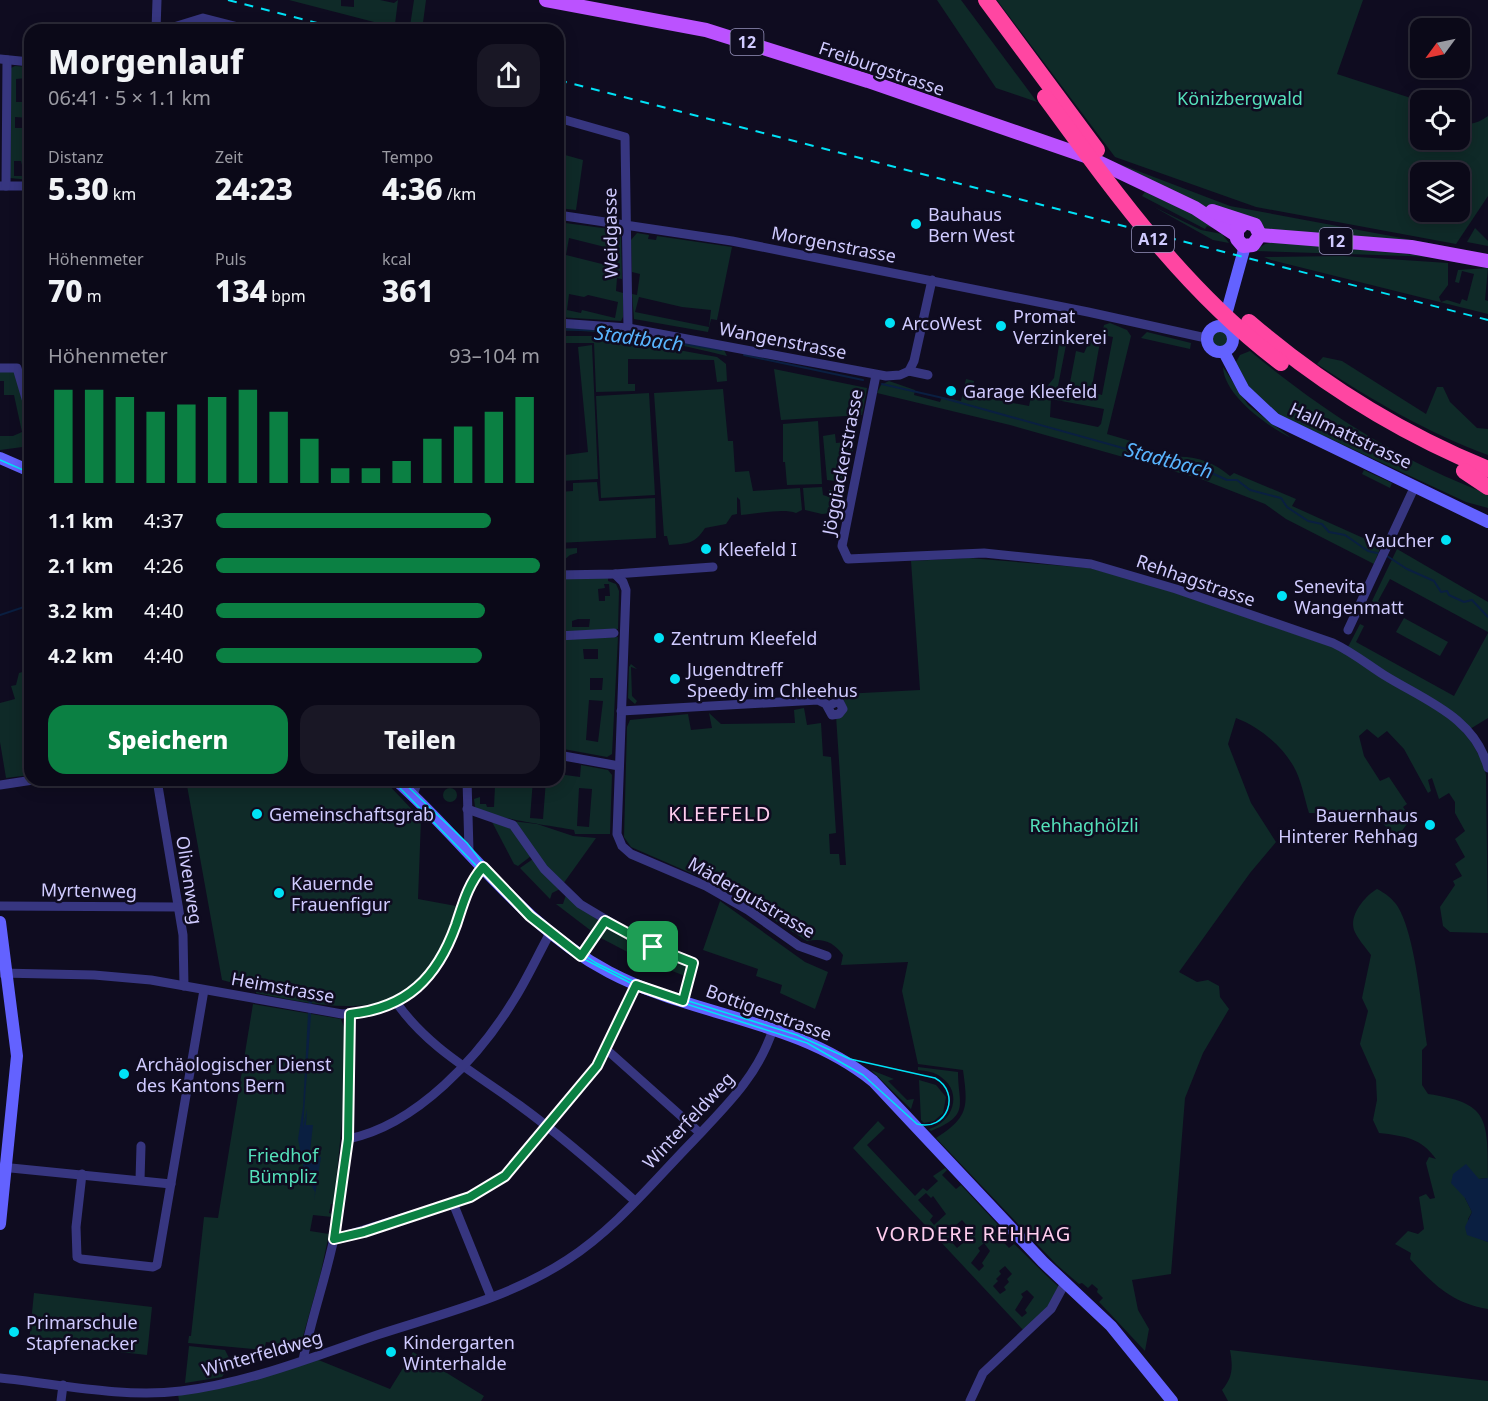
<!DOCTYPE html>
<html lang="de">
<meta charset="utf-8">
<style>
:root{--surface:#0b0918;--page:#191725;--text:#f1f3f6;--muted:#9a9aa2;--line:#2b2a37;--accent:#0b8043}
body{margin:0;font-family:"Noto Sans",sans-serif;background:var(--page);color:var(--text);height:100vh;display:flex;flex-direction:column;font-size:22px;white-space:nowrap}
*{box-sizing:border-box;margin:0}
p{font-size:20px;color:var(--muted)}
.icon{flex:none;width:33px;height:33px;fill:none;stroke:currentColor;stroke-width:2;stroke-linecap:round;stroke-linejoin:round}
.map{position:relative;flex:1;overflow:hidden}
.sheet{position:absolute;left:24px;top:24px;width:540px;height:762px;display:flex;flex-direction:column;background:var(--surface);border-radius:18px;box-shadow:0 3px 15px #0003,0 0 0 2px var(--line)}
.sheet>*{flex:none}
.needle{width:39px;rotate:237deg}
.buttons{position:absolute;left:1410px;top:18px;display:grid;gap:12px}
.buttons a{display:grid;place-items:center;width:60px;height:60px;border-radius:12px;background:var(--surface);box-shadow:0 3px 15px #0003,0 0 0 2px var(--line);font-size:30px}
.pin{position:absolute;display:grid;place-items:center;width:51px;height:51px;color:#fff;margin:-26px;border-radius:12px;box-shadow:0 3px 9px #0006}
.round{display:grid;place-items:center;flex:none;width:63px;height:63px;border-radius:18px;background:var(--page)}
.overview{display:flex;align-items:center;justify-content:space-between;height:102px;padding:0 24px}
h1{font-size:33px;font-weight:800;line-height:45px}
.figures{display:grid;grid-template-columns:repeat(3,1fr);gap:9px;height:102px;padding:6px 24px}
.figures div{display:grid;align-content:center}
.figures b{font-size:30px;font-weight:800}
.figures small{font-size:16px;font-weight:400}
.figures p{font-size:16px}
.chart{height:168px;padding:12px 24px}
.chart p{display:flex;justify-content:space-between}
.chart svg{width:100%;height:108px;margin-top:6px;stroke:var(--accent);stroke-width:6}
.button{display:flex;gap:12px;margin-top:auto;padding:12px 24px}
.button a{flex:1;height:69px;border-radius:18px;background:var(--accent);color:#fff;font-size:24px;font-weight:800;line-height:69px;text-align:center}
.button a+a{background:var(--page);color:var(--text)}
ul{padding:0 24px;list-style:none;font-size:20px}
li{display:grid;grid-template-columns:96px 72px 1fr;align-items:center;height:45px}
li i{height:15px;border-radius:8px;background:var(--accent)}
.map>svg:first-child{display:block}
</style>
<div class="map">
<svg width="1488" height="1401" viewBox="0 0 1488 1401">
<rect width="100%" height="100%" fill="#0f0c20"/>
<!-- green -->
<g fill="#0f2a28" fill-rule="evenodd">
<path d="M289,0h52v6l13,1v-7h26l14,3 4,-3 -3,24 15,2 4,-26h12l-4,30h-17z"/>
<path d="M937,0h24l76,102 -41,-14z"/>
<path d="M997,0h366l-26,74 83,27v39h40v-19c10,6 19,1 28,-5v80l-32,48 -200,-37 -141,-50zM1460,172v40h-40v-40z"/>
<path d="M15,66l15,1v113l-20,-2 1,-110zM27,78v24h-11v-23zM15,117l14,1 -3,10h-11zM14,161h7l1,4h6v11h-14z"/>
<path d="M558,153l25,7 -7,50 -18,-2z"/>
<path d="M1117,163l113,43 220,41 -182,-18 -72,-26z"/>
<path d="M1145,192l49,22 28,17 -15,-5 -2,3 -63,-33z"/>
<path d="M1154,207l47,23 21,4 7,9 -16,-3z"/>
<path d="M558,222l59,8 4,3 1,46 -5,-1 -1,13 7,2v24l-2,4 -63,-4zM569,238l48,12 -3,17 -48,-12zM569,294l15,3 4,-2 30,7 -3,16 -33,-8 -1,3 -14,-3z"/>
<path d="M1475,228l13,13v5l-21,-4z"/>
<path d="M637,233l12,2 -1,4 8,1 1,-4 75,11 -15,73 -6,-1 -3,13 -74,-13 -2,-25 5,1 3,-21 -8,-2 -1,-32zM639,297l43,10 29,3 -2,17 -74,-15z"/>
<path d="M1275,242l163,15 -183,-6 10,-7z"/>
<path d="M1343,256l105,7v22l-9,12 2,5 6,-2 13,4 2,-5 5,2 7,-27 -12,-3 -3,12 -4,-1 3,-12 30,-2 -3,32 3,1v13l-217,-54 -7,-3z"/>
<path d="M1110,323l17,7 4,6 -24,98 34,10v4c9,2 23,10 32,9 21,-2 41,5 57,19l4,-3 62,26 -4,7 89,40 -7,18 -88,-45 -21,-15 -64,-25 -191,-54 -133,-32 4,-8 8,-4 26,9 -1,5 26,7 2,-5 19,4 5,-22 8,2 -2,14 57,11 3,-14 4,1 1,-4h8l9,-11 5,-33 8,-5 -9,46 11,2 7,-37 8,2 6,-13 10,2 -9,50 11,3 11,-58 -11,-2 2,-10zM1051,399l53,10 -3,15 -3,3 -48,-10z"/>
<path d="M558,326l62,1 102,19 5,10c-48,-12 -120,-28 -169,-25z"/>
<circle cx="1220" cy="339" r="8"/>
<path d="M1147,332l44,11 -1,6 -49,-11z"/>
<path d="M558,336h43l116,21 9,7 1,17 -10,1 -3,-22 -86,-1v25h7v7l-39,1 -2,-49h-36z"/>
<path d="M592,345l6,134 -38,2 -2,-34 6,-1 1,9 23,-3 -10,-105z"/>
<path d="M1250,351c72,60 150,110 238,143v14l-22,-6 -187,-87 -30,-28 -13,-25 4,-7z"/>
<path d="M1323,357l19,4 84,53 11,-27h6l7,15 27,26 11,1v26c-60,-22 -118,-56 -171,-91z"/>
<path d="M1223,367l25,38 43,33c-24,-12 -67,-43 -68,-71z"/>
<path d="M774,369l93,19 -5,27 -81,5z"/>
<path d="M0,371h15l15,55v20l-30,4v-14h13l9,-4 -8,-37h-10v-14h-4z"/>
<path d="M723,389l5,52h5l2,31 14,-1 4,20 47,-3 2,22 -6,3c-13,-5 -39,1 -55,2l-1,-15 -3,-3v17l-5,1 -6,9 -21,4c-11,17 -17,15 -36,17l-2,-9h-3l-10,-143z"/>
<path d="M649,393l6,102 -54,3 -5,-102z"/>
<path d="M818,421l4,63 -35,1 -2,-23h-2v-38z"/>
<path d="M835,434l1,9 19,-2 -15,71 -18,2 -17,-4 -2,-22 19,-1 1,8 6,2v-7h5l1,-9 -8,-1 -4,-44z"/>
<path d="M1364,470l28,13 -2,5 -28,-14z"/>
<path d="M597,482l2,19 56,-3 1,40 -98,5v-51l15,-1v-8z"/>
<path d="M577,548v5l-7,2 -12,10v-16z"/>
<path d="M1397,549l91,53v30l-98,-53 -12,22 3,2 -2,2 -7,-4z"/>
<path d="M969,558l120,10 57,15 187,64 114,65 25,31 11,20 3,12 2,158 -38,-1 -7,-6 -3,-19 15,-22 -2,-4 9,-5 -7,-12 10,-7 -10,-18 10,-8 -10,-18v-11l-6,-9 -10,6 -7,-21 -4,2 3,11 -3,2 -24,-44 -17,-18 -9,7 -11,-9 -8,7 5,20 16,25 9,-4 18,27 -4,3 8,12 -14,18 -19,-18 -37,-6h-32c-4,-13 -7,-29 -13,-42 -11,-23 -36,-44 -60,-53l-8,26 23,59 25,39 -26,31 -71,99 18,10 11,-2 11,6 1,11 9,12 -26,44 -18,45 -14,176 -39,6 6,30 11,19 -4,22 -46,-49 4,-4 -6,-6 1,-3 -6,-5 -4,4 -6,-5 -3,1 -22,-19 -121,-127c33,-21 32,-31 27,-68l-45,-6 -16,-73 6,-29 -67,3 2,-10c-10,-13 -19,-17 -36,-14l-64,-41 2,-5 -31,-19 -5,5 -78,-34 -7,-10 3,-110 3,-7 58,-6 3,16 21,-2 -3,-15 12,11 74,-1 -1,-13 10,-2 3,17 14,-2 2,33 8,1 5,76 -7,1 1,20h9l1,11h6l-10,-149 10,-4 -3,-18 77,-4 -9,-129z"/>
<path d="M608,577v4l8,3 3,7 -1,38 -60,3v-53zM604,584h5l1,12h-5v5h-6l-1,-12 7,-1zM578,619h12l-1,8h-17v-6z"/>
<path d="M1404,618l44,24 -8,14 -44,-24z"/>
<path d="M1360,624l4,2 -8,16 98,54 34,-63v85l-18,11 -122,-82z"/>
<path d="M618,637l-6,117 -5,3 -49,-9v-10h5l3,-34 -8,-1v-64zM583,649h15v10h-14zM590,678h13l-1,12h-12zM589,700l14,1 -5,41 -12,-2z"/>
<path d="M631,664l6,5 -6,-2 1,29 5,5 -2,3 -7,-6 1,-31z"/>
<path d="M26,671l4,10v94l-24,3 -6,-36v-39l15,-4 -4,-13 5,-1 3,-12z"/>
<path d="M581,765l27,5 4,5 -2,59h-35l-1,-4c-21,-4 -85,-12 -99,-23l-1,-8 6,-2v7h6l1,3h7l1,-21h-5l1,-6h42l-3,38 13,1 3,-39h12v-6l22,3zM579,788l13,1 -3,38 -12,-1z"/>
<path d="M186,780h198l37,39 -3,80 38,7c-5,15 -9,30 -16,44 -39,78 -116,56 -184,43v-4l-34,-9z"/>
<circle cx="450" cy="795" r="7"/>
<path d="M491,820l20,7 20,29 -13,10 -4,-2z"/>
<path d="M511,821l26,3 36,12 23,2 -33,46 -17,-17z"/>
<path d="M533,859l27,30 -8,4 -2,6 -30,-31z"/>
<path d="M1377,889c8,4 16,10 21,18 18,31 23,101 29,138l-5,5v35l6,9c60,9 60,23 60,84l-9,1 -14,19 7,14 -4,7 3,16 17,7v67c-36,-6 -54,-24 -78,-50l1,-6 -16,-9 13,-13 10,3 6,-5 -5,-32 7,-3 4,5 5,-1 -9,-35 3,-6 7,2c-15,-21 -31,-23 -57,-26l-6,-13 4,-20 -1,-20 -16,-36 8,-33 -6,-13 9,-43c-5,-7 -14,-17 -17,-25 -5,-15 11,-34 23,-41z"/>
<path d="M566,895l34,27 -6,11 -38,-29h7z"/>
<path d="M720,901l85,61 23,10 -13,37 -35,-16 2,-8 -26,-9 2,-7 -55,-19z"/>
<path d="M605,926l40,21 -6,2v9l-42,-22z"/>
<path d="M649,948l40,16 -4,12 -41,-16 7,-6z"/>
<path d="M253,1004l88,15 4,11 -1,70 -10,104h-3l-2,9 3,1v3l-19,-2 -3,16 19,3 -9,42 -20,71 -34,-5 -2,8 -76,-7 1,-7h2l13,-119 14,1z"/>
<path d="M918,1067l40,5c0,33 13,43 -27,59l-2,-2c23,-6 35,-36 12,-52 -6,-5 -15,-6 -23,-7z"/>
<path d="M871,1070l23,9 -6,2 19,19 7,-1 -3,10z"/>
<path d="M919,1080l17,5 10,12 -3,16 -9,8 -10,2 -3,-3z"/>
<path d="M878,1121l7,7 -18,17 48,51 8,-8 4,3 11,-10 -5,-5 12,-8 2,2 -5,5 14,14 5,-4 40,43 -5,6 13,14 5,-4c13,12 29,29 45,43l-3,11 -32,33 -171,-183zM926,1193l5,5 2,-2 13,18 -12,11 -4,-5 3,-4 -15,-16zM962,1220l7,8 -9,12 3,3 -6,5 -7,-8 5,-5 -2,-3 5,-5 -2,-2zM984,1243l6,8 -8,12 2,3 -5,5 -8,-8 9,-12 -2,-3zM1005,1266l7,8 -5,5 2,3 -5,5 2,3 -6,4 -7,-8 5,-5 -2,-2 5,-5 -2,-3zM1027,1290l7,7 -9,13 2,3 -5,4 -7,-7 8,-13 -2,-3z"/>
<path d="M34,1293l118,14 -5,48 -118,-13z"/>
<path d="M189,1346l36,4 6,12 -9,15 -37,6z"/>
<path d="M1230,1350l258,31v20h-260l-6,-11c11,-13 11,-23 8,-40z"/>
<path d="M413,1352l71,44 -3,5h-302l-1,-7 138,-35 74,30z"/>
</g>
<!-- water -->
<g fill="#0a1f41">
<path d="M309,995h3v6l-9,127 4,-19 -1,16h7l-4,35 2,-4 10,1 -7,44 1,-9 -11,-22 -6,-31 5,-32z"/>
<path d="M1466,1164l13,15 9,-1v64l-21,-7 -2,-8 7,-15 -7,-14 -14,-15 2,-9z"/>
</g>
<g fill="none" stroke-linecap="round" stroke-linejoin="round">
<!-- stream -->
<g stroke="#0a1f41" stroke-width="2">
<path d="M558,329l50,2 113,19"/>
<path d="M744,355l119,25"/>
<path d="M882,384l61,14 230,64 12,-1 42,19h10l13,10 31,8 6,9 21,14 14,3 7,8 16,3 23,16 13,3"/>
<path d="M1387,556l20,13 27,12 7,11 6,-1 2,4 15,7 8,-2 16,17"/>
<path d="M0,615l30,-10"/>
</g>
<!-- street -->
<g stroke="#373680" stroke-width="9">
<path d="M156,30l1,-30"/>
<path d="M164,30l39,-12 47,12"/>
<path d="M0,59l30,3"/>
<path d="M558,118l67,19 3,191"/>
<path d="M0,186h30"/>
<path d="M6,186l1,-126"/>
<path d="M558,215l174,26 356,71 118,26"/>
<path d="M558,323l70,5 258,48 14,-1 9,-4"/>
<path d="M0,368h17l13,44"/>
<path d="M909,371l5,-10 18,-81"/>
<path d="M909,371l19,4"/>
<path d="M876,375l-34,171 6,13 136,-6 107,11 85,25 157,54c19,9 34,21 51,32 40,25 91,42 104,93"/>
<path d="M615,574l8,8 3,8 -9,244 5,12 9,8 75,32 42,24 51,36 28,10"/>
<path d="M558,575l57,-1 98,-7"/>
<path d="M1348,630l67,-144"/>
<path d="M558,636l56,-3"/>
<path d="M621,711l197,-11 8,4 6,11 7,-1 4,-5 -4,-8 -11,5"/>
<path d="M558,755l61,11"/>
<path d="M157,780l26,155 1,51"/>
<path d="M467,780l2,71"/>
<path d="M0,785l33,-5"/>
<path d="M413,795l5,-15"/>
<path d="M467,809l46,16 31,44 36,35 57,34 56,25 -10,38"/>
<path d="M0,906l178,1"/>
<path d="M581,956l24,-35"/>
<path d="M0,973l94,2 57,5 191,34c53,-2 92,-31 111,-80 8,-24 13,-48 30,-67"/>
<path d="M396,1002c32,46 78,70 123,103 40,29 79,63 116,96"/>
<path d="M606,1049l94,84"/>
<path d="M348,1139c69,-14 132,-83 167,-141 13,-21 23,-43 35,-65"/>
<path d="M1,1167l170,17"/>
<path d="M82,1174l-6,53 1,30 4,2 72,8 4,-2 47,-275"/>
<path d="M140,1180l1,-34"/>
<path d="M453,1203l38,94"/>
<path d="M334,1239l136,-42 35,-21 92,-109 39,-82"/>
<path d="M303,1360c9,-46 26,-90 34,-137 12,-70 13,-139 13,-209"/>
<path d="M0,1378c59,6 121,20 181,13 67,-8 132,-34 196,-56 64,-21 132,-37 190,-75 48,-31 85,-77 125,-118 33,-35 66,-66 81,-113"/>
<path d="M61,1401l2,-16"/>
<path d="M970,1401l13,-28 68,-64 14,-26"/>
</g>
<!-- secondary -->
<g stroke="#6362ff" stroke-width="12">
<path d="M1224,322l21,-76"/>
<circle cx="1220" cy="339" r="13"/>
<path d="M1224,352l20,38 31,29 213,103"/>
<path d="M0,458l30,13"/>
<path d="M396,780c72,64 126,146 213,192 85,45 187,47 264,109l170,181 68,64 61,75"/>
<path d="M0,922l17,134 -17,168"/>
</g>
<!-- primary -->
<g stroke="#bb52ff" stroke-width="14">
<path d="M546,0l160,30 162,51 220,76 107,51 41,27"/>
<path d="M1212,211l43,14 5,10 -7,10 -10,1 -6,-7v-9l6,-6"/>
<path d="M1260,235l151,12 77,14"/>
</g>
<!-- highway -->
<g stroke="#ff46a2" stroke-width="16">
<path d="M986,0l111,150"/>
<path d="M1249,322c72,62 151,111 239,147"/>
<path d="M1464,471l24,16"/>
</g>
<!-- tram -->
<g stroke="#00e2f6" stroke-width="1.5">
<path d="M0,460l30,13"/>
<path d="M392,780l126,128 62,49 66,34 161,52 56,32 54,49c30,8 45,-31 18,-46l-85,-19 -53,-24 -150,-47 -51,-25 -36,-24 -40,-34 -25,-26 -28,-36 -66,-63"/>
</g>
<!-- rail -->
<g stroke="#00e2f6" stroke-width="2" stroke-dasharray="9 8" stroke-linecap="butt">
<path d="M228,0l116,30"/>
<path d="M336,23l28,7"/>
<path d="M558,80l930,240"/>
</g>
<!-- highway-bridge -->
<path stroke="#ff46a2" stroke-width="16" d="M1045,97c70,96 140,194 236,266"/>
</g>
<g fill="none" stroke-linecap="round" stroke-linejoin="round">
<!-- route casing -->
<g stroke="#fff" stroke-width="12">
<path id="route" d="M483,867l47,49 51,40 24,-35 48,26 40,16 -10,38 -47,-16 -39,81 -92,110 -35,21 -106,35 -30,7 14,-100 2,-125c57,-6 87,-36 106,-89 7,-21 12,-41 27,-58z"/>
</g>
<!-- route -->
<use href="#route" stroke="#0b8043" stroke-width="8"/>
</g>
<!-- markers -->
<g fill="#00e2f6" stroke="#0f0c20" stroke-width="2">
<circle cx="916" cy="224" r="6"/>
<circle cx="890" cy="323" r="6"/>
<circle cx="1001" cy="326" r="6"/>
<circle cx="951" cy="391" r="6"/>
<circle cx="1446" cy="540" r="6"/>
<circle cx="706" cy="549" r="6"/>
<circle cx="1282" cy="596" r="6"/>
<circle cx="659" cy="638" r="6"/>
<circle cx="675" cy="679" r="6"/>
<circle cx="257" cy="814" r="6"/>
<circle cx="1430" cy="825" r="6"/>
<circle cx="279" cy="893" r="6"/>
<circle cx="124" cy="1074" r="6"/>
<circle cx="14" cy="1332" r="6"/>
<circle cx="391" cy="1352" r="6"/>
</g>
<g text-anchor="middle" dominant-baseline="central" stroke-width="5" stroke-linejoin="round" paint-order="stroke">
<!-- shield labels -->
<g fill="#0f0c20" stroke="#9692bc" stroke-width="1.5">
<rect x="730.5" y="29" width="33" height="26" rx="4.5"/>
<rect x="1132" y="226" width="42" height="26" rx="4.5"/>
<rect x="1319.5" y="228" width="33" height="26" rx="4.5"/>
</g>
<g font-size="16" font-weight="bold" fill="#d0cbff">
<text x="747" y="42">12</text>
<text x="1153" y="239">A12</text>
<text x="1336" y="241">12</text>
</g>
<!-- street labels -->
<g font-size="18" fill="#d0cbff" stroke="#0f0c20">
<text transform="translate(882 68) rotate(19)">Freiburgstrasse</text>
<text transform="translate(610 233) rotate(-91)">Weidgasse</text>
<text transform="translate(834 244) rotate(11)">Morgenstrasse</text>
<text transform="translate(783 340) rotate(11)">Wangenstrasse</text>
<text transform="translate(1351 435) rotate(25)">Hallmattstrasse</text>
<text transform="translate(842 462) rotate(-79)">Jöggiackerstrasse</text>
<text transform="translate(1196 580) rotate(19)">Rehhagstrasse</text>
<text transform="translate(190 880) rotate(81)">Olivenweg</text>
<text transform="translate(89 890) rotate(1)">Myrtenweg</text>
<text transform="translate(752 897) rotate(30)">Mädergutstrasse</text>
<text transform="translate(283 987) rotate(10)">Heimstrasse</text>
<text transform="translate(769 1012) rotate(20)">Bottigenstrasse</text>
<text transform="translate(688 1120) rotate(-47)">Winterfeldweg</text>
<text transform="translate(262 1353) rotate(-16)">Winterfeldweg</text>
</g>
<!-- park labels -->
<g font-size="18" fill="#55e1bb" stroke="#0f0c20">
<text x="1240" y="98">Könizbergwald</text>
<text x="1084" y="825">Rehhaghölzli</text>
<text x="283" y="1155">Friedhof<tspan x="283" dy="21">Bümpliz</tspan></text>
</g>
<!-- poi labels -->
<g font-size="18" fill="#d0cbff" stroke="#0f0c20" text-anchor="start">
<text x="928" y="214">Bauhaus<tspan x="928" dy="21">Bern West</tspan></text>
<text x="1013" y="316">Promat<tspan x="1013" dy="21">Verzinkerei</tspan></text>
<text x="902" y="323">ArcoWest</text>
<text x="963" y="391">Garage Kleefeld</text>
<text x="1434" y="540" text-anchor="end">Vaucher</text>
<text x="718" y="549">Kleefeld I</text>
<text x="1294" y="586">Senevita<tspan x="1294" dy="21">Wangenmatt</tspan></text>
<text x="671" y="638">Zentrum Kleefeld</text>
<text x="687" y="669">Jugendtreff<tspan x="687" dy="21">Speedy im Chleehus</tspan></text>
<text x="269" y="814">Gemeinschaftsgrab</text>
<text x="1418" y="815" text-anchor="end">Bauernhaus<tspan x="1418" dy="21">Hinterer Rehhag</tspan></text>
<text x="291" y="883">Kauernde<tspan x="291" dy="21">Frauenfigur</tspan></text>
<text x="136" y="1064">Archäologischer Dienst<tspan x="136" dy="21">des Kantons Bern</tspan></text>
<text x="26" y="1322">Primarschule<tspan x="26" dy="21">Stapfenacker</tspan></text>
<text x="403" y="1342">Kindergarten<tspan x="403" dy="21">Winterhalde</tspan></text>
</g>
<!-- water labels -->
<g font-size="20" font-style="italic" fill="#59b5ff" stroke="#0f0c20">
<text transform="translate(639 338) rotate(8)">Stadtbach</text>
<text transform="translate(1169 460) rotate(15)">Stadtbach</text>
</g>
<!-- neighbourhood labels -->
<g font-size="20" letter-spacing="1.5" fill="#ffcdee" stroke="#0f0c20">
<text x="720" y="813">KLEEFELD</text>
<text x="974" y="1233">VORDERE REHHAG</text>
</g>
</g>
</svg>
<div class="buttons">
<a><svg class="needle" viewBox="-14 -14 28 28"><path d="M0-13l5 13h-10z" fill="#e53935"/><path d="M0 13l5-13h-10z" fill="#9a9aa2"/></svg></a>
<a><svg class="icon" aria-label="locate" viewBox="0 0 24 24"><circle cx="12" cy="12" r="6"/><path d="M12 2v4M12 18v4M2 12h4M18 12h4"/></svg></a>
<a><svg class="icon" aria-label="layers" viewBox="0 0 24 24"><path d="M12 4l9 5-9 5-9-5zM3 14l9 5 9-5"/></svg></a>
</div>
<div class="pin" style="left:653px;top:947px;background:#1e9e55"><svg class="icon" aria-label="arrive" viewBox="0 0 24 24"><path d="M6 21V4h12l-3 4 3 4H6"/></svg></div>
<section class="sheet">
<div class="overview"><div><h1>Morgenlauf</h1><p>06:41 · 5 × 1.1 km</p></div><a class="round"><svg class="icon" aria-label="share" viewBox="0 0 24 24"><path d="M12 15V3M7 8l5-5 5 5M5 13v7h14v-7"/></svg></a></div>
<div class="figures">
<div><p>Distanz</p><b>5.30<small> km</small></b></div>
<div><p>Zeit</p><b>24:23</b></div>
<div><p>Tempo</p><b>4:36<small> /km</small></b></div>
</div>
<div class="figures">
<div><p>Höhenmeter</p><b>70<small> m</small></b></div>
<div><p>Puls</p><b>134<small> bpm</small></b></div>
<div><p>kcal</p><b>361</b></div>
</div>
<div class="chart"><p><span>Höhenmeter</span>93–104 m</p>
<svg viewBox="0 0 160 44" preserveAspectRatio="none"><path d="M5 44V6M15 44V6M25 44V9M35 44V15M45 44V12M55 44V9M65 44V6M75 44V15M85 44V26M95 44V38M105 44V38M115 44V35M125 44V26M135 44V21M145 44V15M155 44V9"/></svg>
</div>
<ul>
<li><b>1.1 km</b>4:37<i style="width:85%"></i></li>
<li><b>2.1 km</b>4:26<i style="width:100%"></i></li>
<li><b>3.2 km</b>4:40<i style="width:83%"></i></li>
<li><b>4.2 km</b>4:40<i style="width:82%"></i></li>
</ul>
<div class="button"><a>Speichern</a><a>Teilen</a></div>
</section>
</div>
